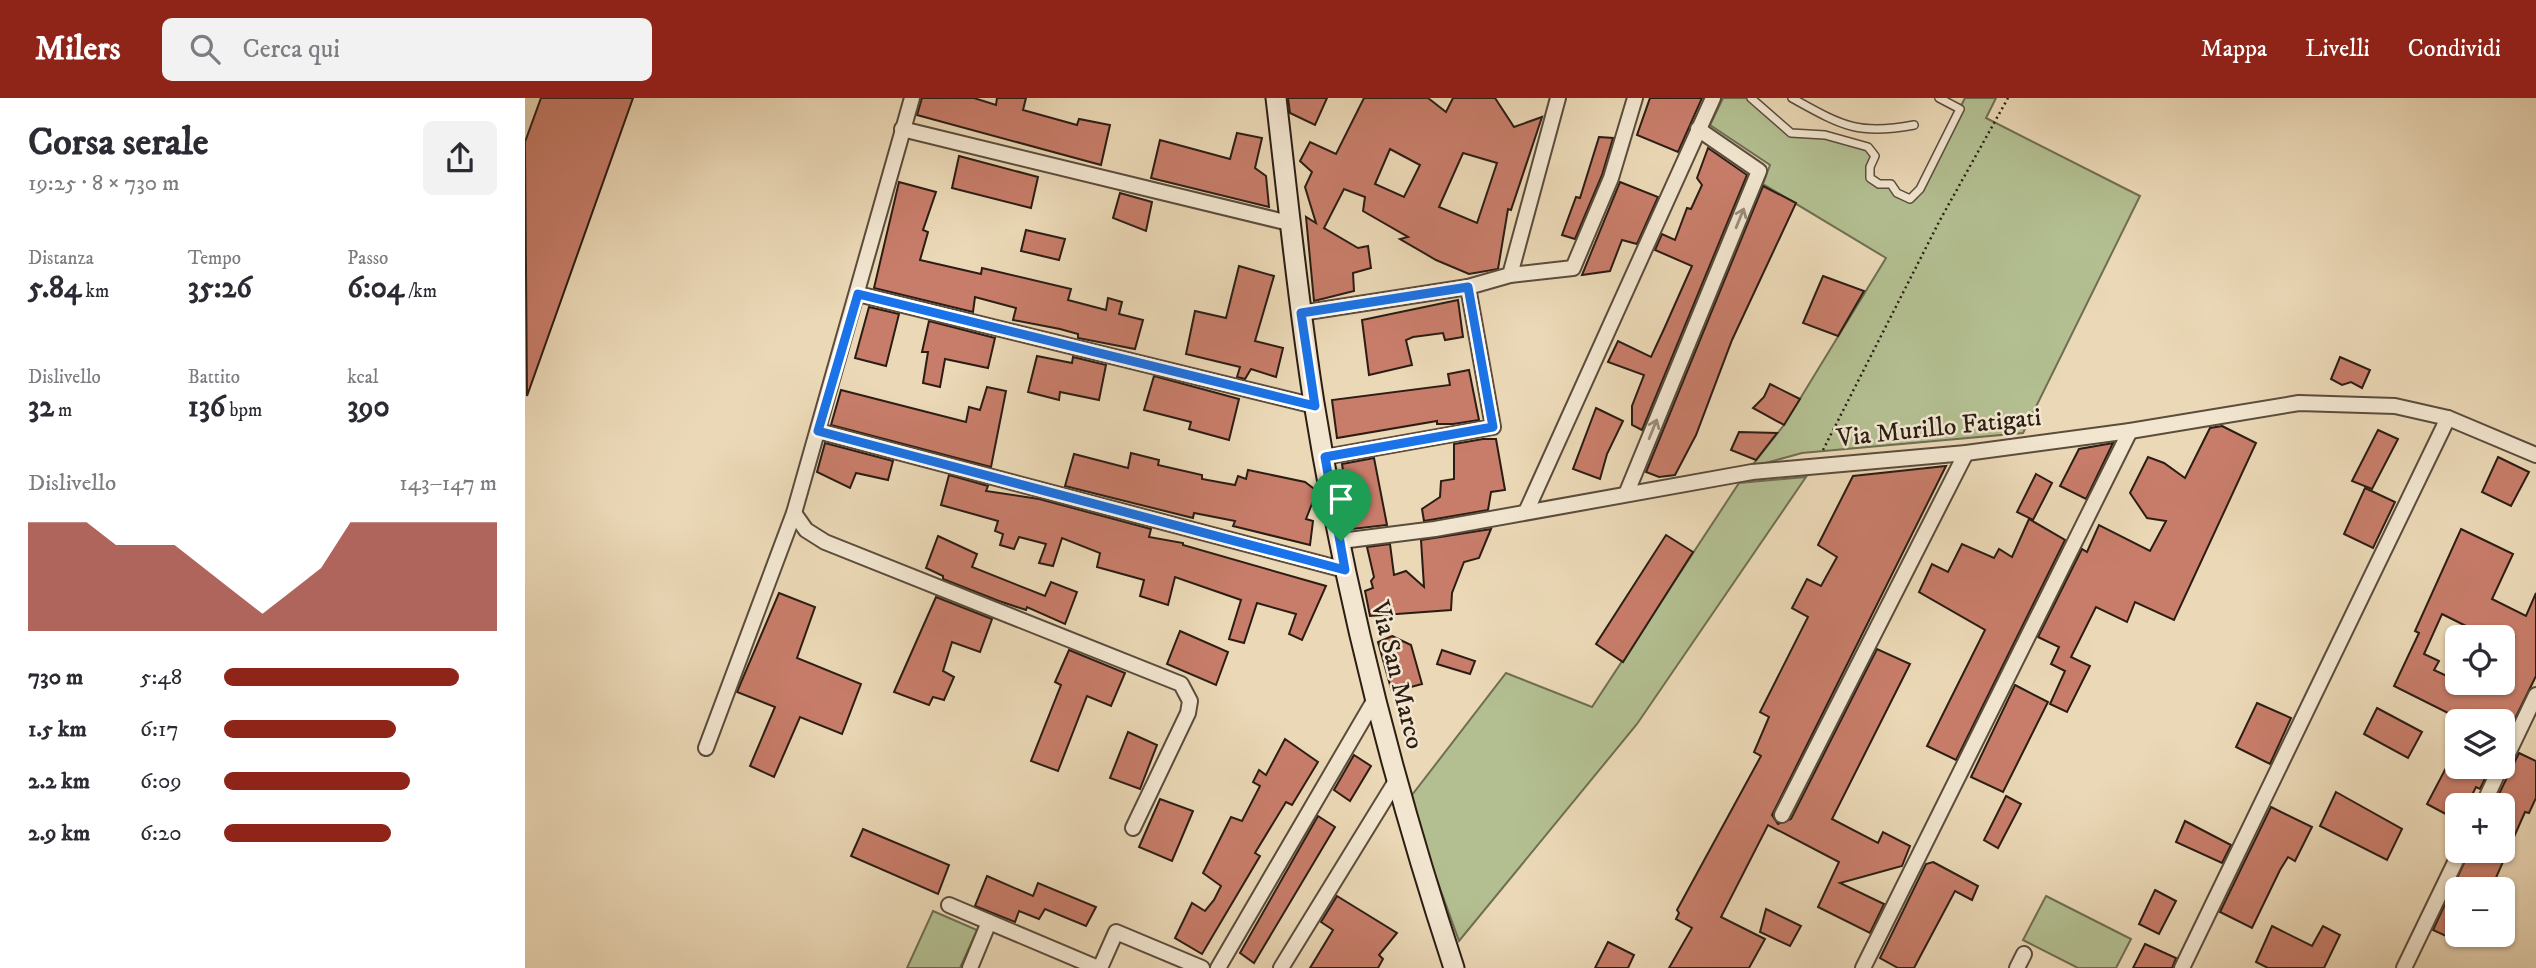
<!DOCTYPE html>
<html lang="it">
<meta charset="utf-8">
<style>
:root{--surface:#fff;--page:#f2f2f3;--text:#2b2b33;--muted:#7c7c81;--accent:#8f2418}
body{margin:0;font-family:"IM FELL DW Pica",serif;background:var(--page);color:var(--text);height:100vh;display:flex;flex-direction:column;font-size:26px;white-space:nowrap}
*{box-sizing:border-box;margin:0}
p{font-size:23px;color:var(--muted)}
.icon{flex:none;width:38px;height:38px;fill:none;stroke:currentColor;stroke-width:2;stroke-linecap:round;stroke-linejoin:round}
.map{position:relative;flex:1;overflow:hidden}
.sheet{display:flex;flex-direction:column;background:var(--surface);width:525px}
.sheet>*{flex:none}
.fabs{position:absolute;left:1920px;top:527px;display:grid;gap:14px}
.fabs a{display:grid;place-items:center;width:70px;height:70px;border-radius:10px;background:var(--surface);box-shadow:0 2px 5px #0004;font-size:35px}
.pin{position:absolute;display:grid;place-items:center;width:60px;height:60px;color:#fff;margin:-72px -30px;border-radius:50% 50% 50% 0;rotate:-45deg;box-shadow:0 0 7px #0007}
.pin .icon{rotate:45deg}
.round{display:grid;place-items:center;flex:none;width:74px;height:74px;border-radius:10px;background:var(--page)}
.headline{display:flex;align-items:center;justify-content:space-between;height:119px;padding:0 28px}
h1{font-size:38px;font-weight:800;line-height:52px}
.stats{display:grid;grid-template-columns:repeat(3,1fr);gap:10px;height:119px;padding:7px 28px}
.stats div{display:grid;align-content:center}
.stats b{font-size:30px;font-weight:800}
.stats small{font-size:19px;font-weight:400}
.stats p{font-size:19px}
.chart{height:196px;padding:14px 28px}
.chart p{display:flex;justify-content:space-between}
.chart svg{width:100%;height:126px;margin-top:7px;fill:var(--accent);opacity:.7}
ul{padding:0 28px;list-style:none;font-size:23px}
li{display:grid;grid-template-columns:112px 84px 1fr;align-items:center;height:52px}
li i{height:18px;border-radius:9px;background:var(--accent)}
header{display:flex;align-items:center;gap:42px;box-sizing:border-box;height:98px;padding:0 35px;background:var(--accent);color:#fff}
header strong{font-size:33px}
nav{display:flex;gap:38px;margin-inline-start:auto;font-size:24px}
.search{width:490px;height:63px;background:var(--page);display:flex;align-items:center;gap:18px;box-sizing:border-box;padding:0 24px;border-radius:10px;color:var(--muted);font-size:26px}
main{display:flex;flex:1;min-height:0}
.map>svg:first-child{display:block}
</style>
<header>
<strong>Milers</strong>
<div class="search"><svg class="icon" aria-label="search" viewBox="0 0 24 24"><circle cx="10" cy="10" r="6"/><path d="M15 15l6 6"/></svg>Cerca qui</div>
<nav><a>Mappa</a><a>Livelli</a><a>Condividi</a></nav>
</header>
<main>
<section class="sheet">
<div class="headline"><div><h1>Corsa serale</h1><p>19:25 · 8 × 730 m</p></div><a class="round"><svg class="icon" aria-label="share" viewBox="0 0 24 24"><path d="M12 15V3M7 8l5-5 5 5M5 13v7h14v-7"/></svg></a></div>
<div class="stats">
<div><p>Distanza</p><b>5.84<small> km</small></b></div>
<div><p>Tempo</p><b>35:26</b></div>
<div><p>Passo</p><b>6:04<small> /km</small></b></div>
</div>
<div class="stats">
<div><p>Dislivello</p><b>32<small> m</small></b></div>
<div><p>Battito</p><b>136<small> bpm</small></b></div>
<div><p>kcal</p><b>390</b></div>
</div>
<div class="chart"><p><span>Dislivello</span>143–147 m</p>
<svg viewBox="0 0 160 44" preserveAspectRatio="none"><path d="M0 44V6L10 6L20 6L30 14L40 14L50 14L60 22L70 30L80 38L90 30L100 22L110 6L120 6L130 6L140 6L150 6L160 6V44z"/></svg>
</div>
<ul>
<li><b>730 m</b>5:48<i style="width:86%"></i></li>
<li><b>1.5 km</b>6:17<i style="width:63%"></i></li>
<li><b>2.2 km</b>6:09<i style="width:68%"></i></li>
<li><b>2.9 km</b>6:20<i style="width:61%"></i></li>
</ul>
</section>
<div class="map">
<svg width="2011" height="870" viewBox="0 0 2011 870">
<rect width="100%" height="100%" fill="#ebd8b6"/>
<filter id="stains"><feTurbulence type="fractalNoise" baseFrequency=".00286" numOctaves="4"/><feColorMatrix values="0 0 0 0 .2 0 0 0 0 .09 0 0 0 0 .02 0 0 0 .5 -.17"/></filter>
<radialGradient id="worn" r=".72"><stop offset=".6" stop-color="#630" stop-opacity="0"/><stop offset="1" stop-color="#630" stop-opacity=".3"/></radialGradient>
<!-- green -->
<g fill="#b3bf91" stroke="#6f6e52" stroke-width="2">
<path d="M1198,0h28l40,35 23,1 54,13 7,9 -5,22 21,6 13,14 13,-8 48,-92h31l-10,20 154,78 -117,237 -221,20 -51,14 33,-42 102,-167 -123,-74 7,-19 -60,-40z"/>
<path d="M1281,379l-169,247 -178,217 -40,-111 -7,-35 94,-122 86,34 147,-224z"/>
<path d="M1521,798l85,43 -15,29h-38l-55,-28z"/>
<path d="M408,813l44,19 -17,38h-53z"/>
</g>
<!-- building -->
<g fill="#c87d6a" stroke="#2b1d14" stroke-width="2" fill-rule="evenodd">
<path d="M16,0h92l-106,298 -2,-254z"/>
<path d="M397,0h52l22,7 1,-7h29l-3,12 54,15 2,-6 31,6 -9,40 -184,-50z"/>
<path d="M763,0h39l-12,27 -25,-12z"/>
<path d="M839,0h64l18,14 7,-14h42l19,29 28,-10 -31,93 -3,-1 -10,60 -29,5 -33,-14 -36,-21 8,-2 -45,-26 2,-14 -21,-8 -20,39 34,20 10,-2 3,22 -18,5 1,18 -40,10 -8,-84 10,6 -11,-36 7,-15 -12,-11 10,-19 26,12zM865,51l30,16 -16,32 -29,-13zM938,55l34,10 -20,60 -38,-16z"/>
<path d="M1125,0h52l-24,54 -41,-17z"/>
<path d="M712,35l25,5 -7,30 11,8 3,31 -118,-29 9,-38 70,19z"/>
<path d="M1074,39l14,1 -11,37 -27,64 -13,-4 14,-38 4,1z"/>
<path d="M1183,50l39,27 -105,255 -10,-5v-19l12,-31 -36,-13 10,-21 33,16 13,-28 28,-63 -37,-16 7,-16 13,6 12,-32 4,1 11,-24 -5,-7z"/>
<path d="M434,58l79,21 -7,31 -79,-20z"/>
<path d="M374,84l37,10 -13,38 5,2 -8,28 61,14 1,-6 89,21 -3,11 38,10 2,-12 14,4 -3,12 24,6 -8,29 -57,-11v-4l-18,-5 -47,-9 3,-12 -41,-11 -2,15 -99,-24z"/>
<path d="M1095,84l38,15 -21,47 -15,-4 -12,31 -28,4z"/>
<path d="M1238,88l33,17 -64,137 -36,95 -21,40 -16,2 -13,-5z"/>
<path d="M595,95l32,9 -6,29 -33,-13z"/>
<path d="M501,132l39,9 -6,21 -38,-9z"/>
<path d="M714,168l35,10 -19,65 28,7 -7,29 -25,-8 -6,10 -8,-2 3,-10 -54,-13 9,-43 31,7z"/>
<path d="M1298,178l41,15 -26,45 -35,-13z"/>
<path d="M933,202l5,37 -18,3 -2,-7 -30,4 -7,3 6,25 -43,10 -7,-55z"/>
<path d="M344,209l30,7 -13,52 -31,-8z"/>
<path d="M404,223l66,17 -7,30 -43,-9 -5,28 -17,-4 5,-31h-6z"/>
<path d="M512,258l35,7 1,-6 33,8 -7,35 -39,-8 -1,8 -31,-8z"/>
<path d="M1815,259l30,13 -8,18 -11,-6 -9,3 -11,-6z"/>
<path d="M944,272l10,50 -26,4h-16v-3l-100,17 -5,-38 118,-15 -2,-11z"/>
<path d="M629,278l85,23 -10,41 -40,-11 2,-7 -47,-12z"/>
<path d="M1245,286l30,15 -16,26 -31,-17 11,-11z"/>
<path d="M462,289l19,4 -15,76 -160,-42 10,-35 125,32 3,-15 11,3z"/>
<path d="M1071,310l27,13 -16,33 -7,25 -27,-10z"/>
<path d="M1697,328l34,17 -82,177 -39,-18 -8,20 -31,-15 -25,50 19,9 -23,46 -17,-8 15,-33 -14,-7 8,-17 -21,-10 44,-88 5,3 12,-27 51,26 16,-30 -19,-3 -17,-25 18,-36 16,6 21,15 25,-50z"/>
<path d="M1853,332l20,9 -26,50 -20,-8z"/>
<path d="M1214,334l38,1 -21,27 -25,-10z"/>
<path d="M958,341h13l9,51 -14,2 -3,18 -64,11 -2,-12 18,-12 1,-16 13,-2v-35z"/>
<path d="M300,345l68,18 -5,19 -32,-7 -6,15 -33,-16z"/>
<path d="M1588,345l-27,56 -26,-13 19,-37z"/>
<path d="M606,355l28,7 -1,5 44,10v4l33,6 3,-9 8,3 2,-9 57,12 12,9 -11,28 7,2 -3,24 -77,-19 2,-5 -41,-8 -1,5 -128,-32 9,-32 54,14z"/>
<path d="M1973,359l31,15 -18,34 -29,-14z"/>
<path d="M849,360l13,67 -35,4 -10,-65z"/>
<path d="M1421,368l-174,349 6,9 13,-5 86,-170 33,15 -78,155 46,24 5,-11 27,14 -8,20 -62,17 44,21 -14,29 -52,-26 21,-45 -71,-37 -47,92 44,22 -16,29h-80l23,-40 -16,-9 3,-6 -2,-3 84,-154 -7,-4 15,-35 -9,-5 48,-95 -16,-9 15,-29 14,7 16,-29 -19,-12 35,-69z"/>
<path d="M1511,376l16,9 -19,37 -16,-8z"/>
<path d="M424,377l39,11 -2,5 53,8 112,30 -2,8 34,6v2l143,41 -24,54 -13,-6 7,-20 -39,-11 -13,40 -15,-4 12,-39 -66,-23 -7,28 -28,-9 4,-16 -47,-13 3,-14 -38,-15 -9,28 -14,-3 7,-19 -27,-7 -5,12 -14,-4 3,-11 -8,-3 3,-10 -57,-16z"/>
<path d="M1840,390l30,14 -22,46 -29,-14z"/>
<path d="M1504,421l36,21 -109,220 -29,-14 58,-116 -66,-38 13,-28 16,8 14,-28 32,14 5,-9 13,8z"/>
<path d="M966,431l-12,29 -15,4 -12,31 -1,17 -81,6 -5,-25 8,-3 -2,-7 3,-4 -7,-30 23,-3 4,31 12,-4 18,16 -3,-47z"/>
<path d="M1936,431l52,25 -21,45 34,17 10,-23v83l-33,67v-22h-39l-70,-35 25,-53 -4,-2zM1917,516l46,23h26l-11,23v22h-12l-6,12 -51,-24 5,-9 -15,-7z"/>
<path d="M1141,437l27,17 -70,110 -27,-18z"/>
<path d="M413,438l39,18 -5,13 73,29 6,-14 26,10 -12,32 -38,-17 -1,3 -27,-9 -56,-22v-3l-17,-8z"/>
<path d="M254,495l36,14 -18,51 64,26 -19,50 -42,-17 -26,60 -24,-11 25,-59 -38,-15z"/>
<path d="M411,499l56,22 -12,33 -28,-10 -9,29 11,6 -10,23 -11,-3 -4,8 -35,-13z"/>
<path d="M655,533l48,21 -12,33 -49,-21z"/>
<path d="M867,538l19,9 11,39 -30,8 -14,-50z"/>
<path d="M544,552l56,23 -14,33 -24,-10 -29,75 -27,-10 30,-76 -6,-3z"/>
<path d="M917,552l33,11 -5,13 -33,-10z"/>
<path d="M1490,587l33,17 -45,90 -32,-15z"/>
<path d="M1732,605l34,15 -21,46 -34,-17z"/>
<path d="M1852,610l45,24 -14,26 -44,-24z"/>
<path d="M603,634l29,13 -17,44 -30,-11z"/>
<path d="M760,641l33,23 -26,43 -6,-3 -31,51 5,3 -58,98 -27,-16 17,-35 13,8 9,-11 7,-14 -18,-13 28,-56 11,4 18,-35 -7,-4 6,-12 7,5z"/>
<path d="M1932,649v19h25l7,4 -9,19 -4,-2 -9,18h-10v15l-30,-16z"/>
<path d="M1994,655l17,8v37l-7,15 -4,-1 -34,77h-34v52l-24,-11 37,-80h33v-50l-6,-2z"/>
<path d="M829,657l17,11 -21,35 -16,-11z"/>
<path d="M1811,694l66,37 -15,31 -67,-34z"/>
<path d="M1481,698l15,8 -23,44 -14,-8z"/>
<path d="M635,701l33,12 -21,50 -33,-14z"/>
<path d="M1746,709l41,20 -17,34 -7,-4 -8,13 -28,58 -32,-16z"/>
<path d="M793,718l17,11 -81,136 -14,-10z"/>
<path d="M1660,723l46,24 -9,18 -46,-21z"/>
<path d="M338,731l86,36 -11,29 -87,-38z"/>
<path d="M1408,764l45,24 -6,14 -17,-9 -41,77h-16l-18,-10 46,-94z"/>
<path d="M462,778l46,20 5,-13 58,24 -10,19 -41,-17 -6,10 -20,-8 -4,11 -40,-16z"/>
<path d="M1630,792l21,11 -17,33 -20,-10z"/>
<path d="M812,798l60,37 -18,22 4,4 -5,9h-68l23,-38 -12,-8z"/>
<path d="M1241,811l35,17 -11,20 -30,-14z"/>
<path d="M1747,828l40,20 11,-20 17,9 -16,33h-56l-12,-6z"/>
<path d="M1083,844l26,13 -6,13h-33z"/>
<path d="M1620,846l31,14 -4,10h-39z"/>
</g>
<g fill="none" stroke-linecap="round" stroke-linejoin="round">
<!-- service casing -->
<g stroke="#5b4c3c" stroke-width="10">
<g id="service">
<path d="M1226,0l40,35 34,2 43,12 7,9 -5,11v11l9,6h12l6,9 13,6 10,-10 40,-80 -21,-11"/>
<path d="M1267,0c49,27 65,38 122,27"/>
</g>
</g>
<!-- minor casing -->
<g stroke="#5b4c3c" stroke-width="18">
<g id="minor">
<path d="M377,31l387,94"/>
<path d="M985,177l63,-7 38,-90 24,-80"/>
<path d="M333,196l457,112"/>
<path d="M776,215l167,-26"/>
<path d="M293,333l527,139"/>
<path d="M800,359l168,-30 -25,-140 42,-12 48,-177"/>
<path d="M1102,394l132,-321 -61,-42"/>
<path d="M1001,414l187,-414"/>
<path d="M269,415l12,17 19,12 356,142 9,17 -2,12 -55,115"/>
<path d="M816,443l94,-12 317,-57 214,-19 164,-22 169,-28 96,3 53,12 88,37"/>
<path d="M181,650l88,-235 118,-415"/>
<path d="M1978,666l33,-69"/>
<path d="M1958,707l18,-39"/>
<path d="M1257,717l184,-362"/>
<path d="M424,807l149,63"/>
<path d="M445,870l19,-46"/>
<path d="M575,870l16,-36 86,36"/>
<path d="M693,870l157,-269"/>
<path d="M756,870l115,-187"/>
<path d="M1338,870l267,-537"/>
<path d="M1492,870l7,-14"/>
<path d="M1657,870l266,-550"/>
<path d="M1879,870l57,-118"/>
</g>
</g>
<!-- secondary casing -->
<g stroke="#2b1d14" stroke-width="23">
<path id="secondary" d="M751,0c12,102 22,204 38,305 31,192 79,380 140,565"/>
</g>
<!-- path -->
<path stroke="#2b1d14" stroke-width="2.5" stroke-dasharray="2 3.5" stroke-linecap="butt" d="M1298,352l117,-230 68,-122"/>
<!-- service -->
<use href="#service" stroke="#f2e6d0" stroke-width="7"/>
<!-- minor -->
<use href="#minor" stroke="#f2e6d0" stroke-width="14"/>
<!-- secondary -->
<use href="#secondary" stroke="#f2e6d0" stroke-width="19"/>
</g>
<!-- one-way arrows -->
<defs><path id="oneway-shaft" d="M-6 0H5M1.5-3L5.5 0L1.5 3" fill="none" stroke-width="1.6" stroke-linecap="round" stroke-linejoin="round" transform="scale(1.75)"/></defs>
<g stroke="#988c7b">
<use href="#oneway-shaft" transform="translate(1215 120) rotate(-68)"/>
<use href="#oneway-shaft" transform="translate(1128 331) rotate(-68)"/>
</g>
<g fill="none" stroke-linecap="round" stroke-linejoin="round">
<!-- route casing -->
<g stroke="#fff" stroke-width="14">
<path id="route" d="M943,189l25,140 -168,30 20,113 -527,-139 40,-137 457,112 -14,-93z"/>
</g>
<!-- route -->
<use href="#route" stroke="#1a73e8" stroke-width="9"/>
</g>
<g text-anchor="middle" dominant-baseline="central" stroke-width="5" stroke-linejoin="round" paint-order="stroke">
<!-- street labels -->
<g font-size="26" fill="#2b1d14" stroke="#f2e6d0">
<text transform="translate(1414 330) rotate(-6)">Via Murillo Fatigati</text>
<text transform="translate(872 577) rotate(76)">Via San Marco</text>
</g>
</g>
<rect width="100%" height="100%" filter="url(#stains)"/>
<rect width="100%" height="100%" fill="url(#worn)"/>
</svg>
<div class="fabs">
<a><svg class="icon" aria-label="locate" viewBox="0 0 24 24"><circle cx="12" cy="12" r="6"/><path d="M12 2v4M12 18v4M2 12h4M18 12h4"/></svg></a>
<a><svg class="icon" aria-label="layers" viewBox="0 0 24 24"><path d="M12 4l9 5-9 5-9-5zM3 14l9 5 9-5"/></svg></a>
<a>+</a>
<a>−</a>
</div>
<div class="pin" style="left:816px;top:443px;background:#1e9e55"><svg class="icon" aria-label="arrive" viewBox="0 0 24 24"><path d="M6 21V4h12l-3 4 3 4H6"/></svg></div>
</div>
</main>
